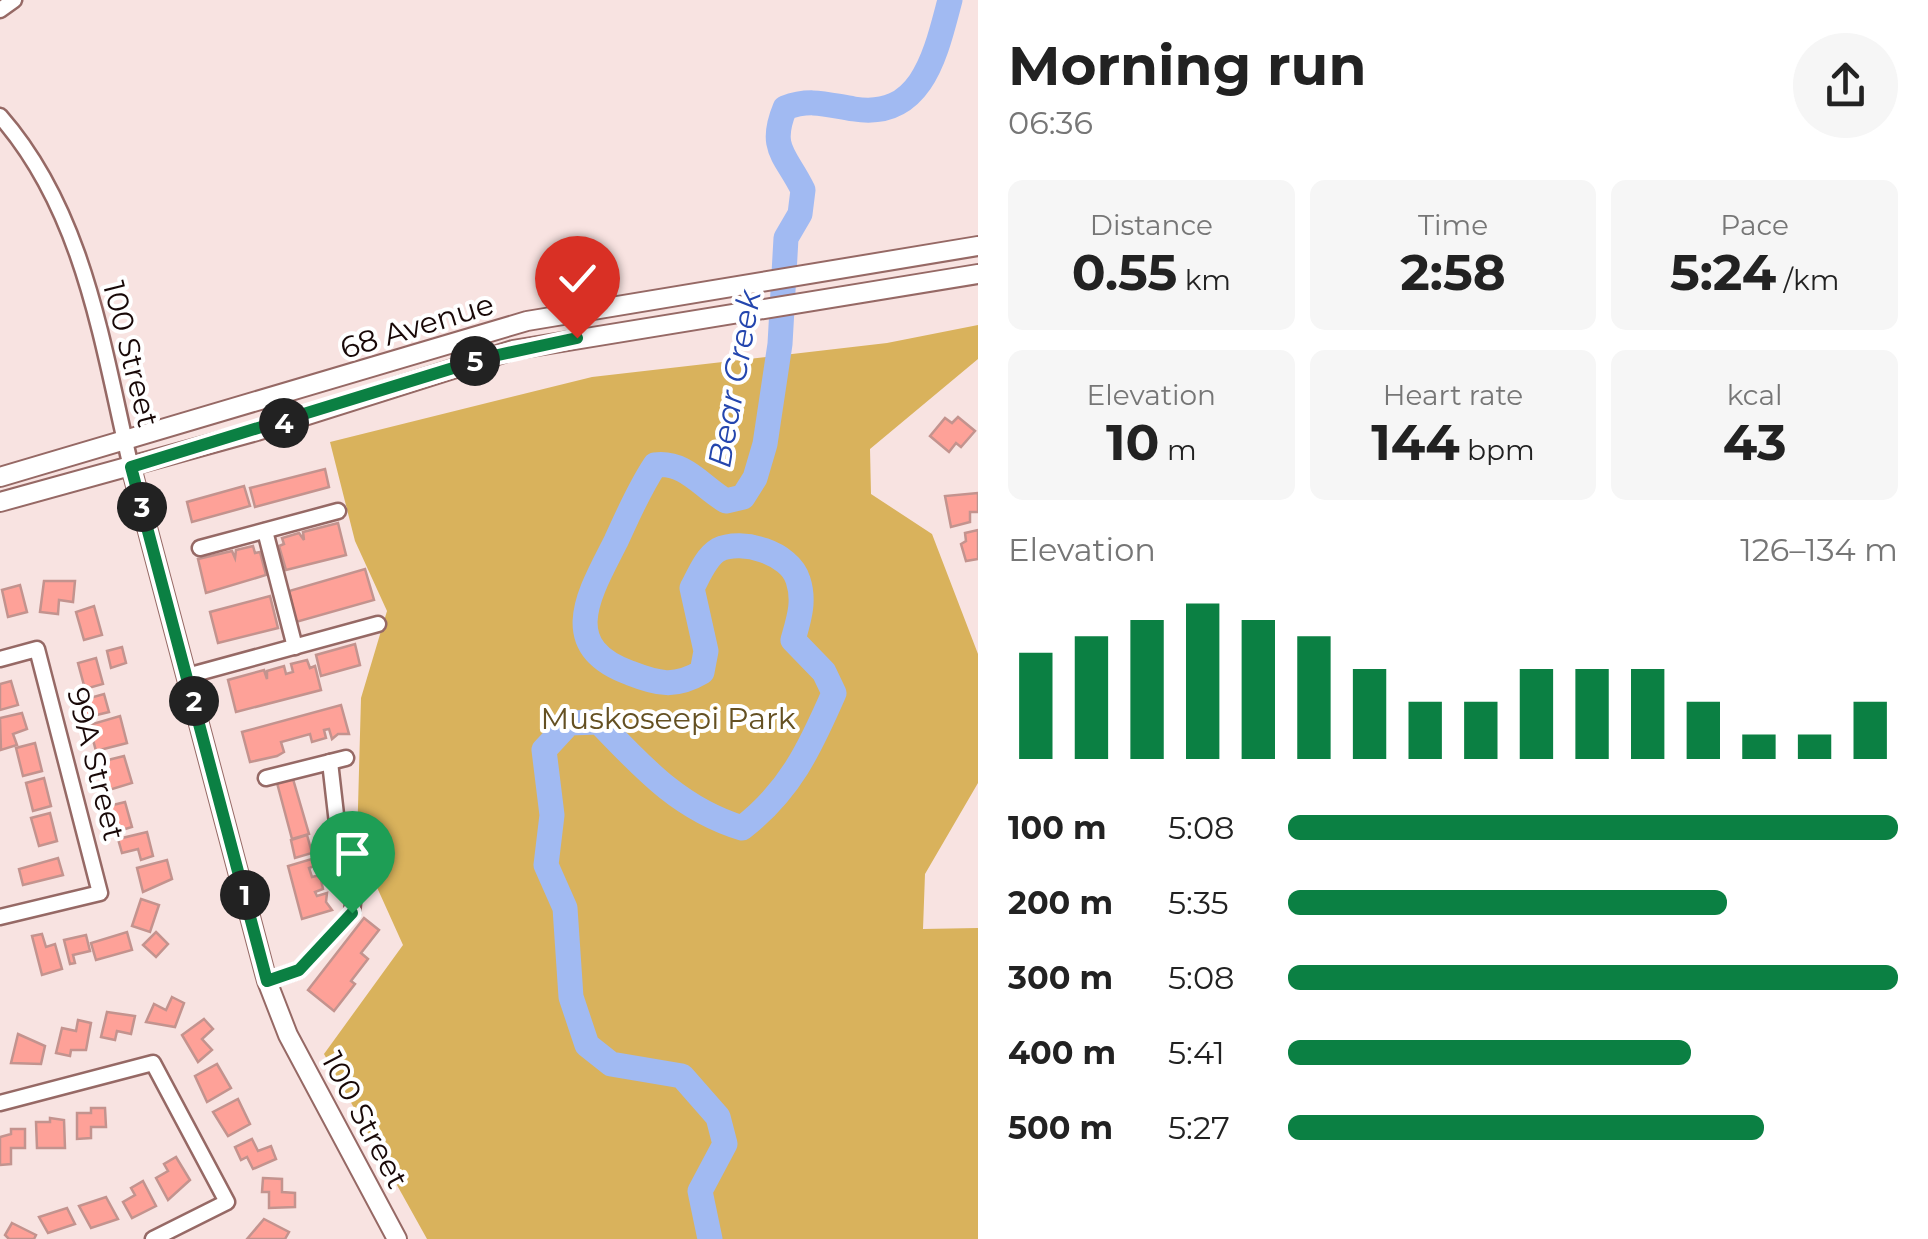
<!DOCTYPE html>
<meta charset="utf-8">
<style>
:root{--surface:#fff;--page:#f6f6f6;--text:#222;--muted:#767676;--accent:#0b8043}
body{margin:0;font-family:Montserrat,sans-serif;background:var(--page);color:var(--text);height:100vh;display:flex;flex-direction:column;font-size:38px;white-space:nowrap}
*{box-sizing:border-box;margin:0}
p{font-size:32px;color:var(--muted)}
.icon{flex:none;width:55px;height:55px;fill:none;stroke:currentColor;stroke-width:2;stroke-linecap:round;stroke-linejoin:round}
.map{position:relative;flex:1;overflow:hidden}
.sheet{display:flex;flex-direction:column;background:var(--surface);width:950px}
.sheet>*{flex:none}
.pin{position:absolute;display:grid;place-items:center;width:85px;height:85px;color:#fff;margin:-102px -42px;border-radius:50% 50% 50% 0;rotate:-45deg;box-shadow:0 0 10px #0007}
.pin .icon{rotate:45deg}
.km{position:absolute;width:50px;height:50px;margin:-25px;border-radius:50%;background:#222;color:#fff;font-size:28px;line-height:50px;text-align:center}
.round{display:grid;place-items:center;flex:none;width:105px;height:105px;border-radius:52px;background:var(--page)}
.headline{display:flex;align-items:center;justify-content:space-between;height:170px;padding:0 30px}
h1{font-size:55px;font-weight:700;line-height:75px}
.stats{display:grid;grid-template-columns:repeat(3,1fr);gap:15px;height:170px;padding:10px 30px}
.stats div{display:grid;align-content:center;border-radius:15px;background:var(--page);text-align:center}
.stats b{font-size:50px;font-weight:700}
.stats small{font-size:28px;font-weight:400}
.stats p{font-size:28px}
.chart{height:280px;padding:20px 30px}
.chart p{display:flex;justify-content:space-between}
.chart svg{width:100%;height:180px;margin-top:10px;stroke:var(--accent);stroke-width:6}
ul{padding:0 30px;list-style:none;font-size:32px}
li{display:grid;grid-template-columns:160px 120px 1fr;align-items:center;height:75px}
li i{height:25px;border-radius:12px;background:var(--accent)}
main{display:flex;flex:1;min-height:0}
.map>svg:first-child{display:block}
</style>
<main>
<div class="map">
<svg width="978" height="1239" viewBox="0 0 978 1239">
<rect width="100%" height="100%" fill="#f8e3e1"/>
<!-- green -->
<path fill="#d9b25c" d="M978,325v34l-108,90 1,45 61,40 46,120v129l-53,91 -2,55 55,-1v311h-551l-103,-185 79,-109 -46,-102 4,-145 26,-87 -32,-70 -25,-99 262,-65 295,-34z"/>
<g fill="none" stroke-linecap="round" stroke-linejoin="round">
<!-- river -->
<path stroke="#a1baf2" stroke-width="25" d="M710,1239l-10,-48 25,-47 -7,-27 -36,-41 -71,-12 -24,-19 -16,-48 -6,-89 -19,-43 6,-50 -8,-65 25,-27 30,-1c44,46 81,87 143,106 48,-37 68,-80 92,-135l-10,-21 -31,-32c6,-21 12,-39 5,-60 -8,-27 -56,-42 -80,-30 -12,7 -19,25 -26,38l14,63 -4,21c-27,16 -44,12 -72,1 -75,-27 -39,-82 -14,-132 12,-26 23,-52 39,-76 30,-4 47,22 71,36l17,-4 12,-19 10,-34 15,-100 6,-106 14,-24 3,-24c-17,-35 -35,-41 -18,-82 26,-10 43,-3 69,1 69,11 82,-57 96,-109"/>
</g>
<!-- building -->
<g fill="#fea198" stroke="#c3938e" stroke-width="2.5">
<path d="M958,417l17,14 -14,16 -5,-4 -7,9 -19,-16 15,-18 7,5z"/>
<path d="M325,469l4,18 -74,20 -5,-19z"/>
<path d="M244,486l6,20 -58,16 -5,-20z"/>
<path d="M978,493v19h-8v10l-19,5 -6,-31z"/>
<path d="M338,523l8,32 -60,15 -7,-24 5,-2 -2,-6 17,-5 5,7 -1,-8z"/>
<path d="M978,530v29l-12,2 -5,-17 5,-3 -1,-8z"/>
<path d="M253,546l2,7 5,-1 6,23 -60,18 -8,-34 34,-8 3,7 1,-8z"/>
<path d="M365,569l9,31 -78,22 -7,-31z"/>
<path d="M44,581h31l-2,21 -14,-2 -1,14 -18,-2z"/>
<path d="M20,585l7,27 -19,5 -6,-27z"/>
<path d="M270,596l8,32 -60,15 -8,-31z"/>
<path d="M94,606l8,29 -18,5 -8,-28z"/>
<path d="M355,644l5,21 -39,11 -5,-21z"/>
<path d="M122,647l4,16 -15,5 -4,-17z"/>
<path d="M96,658l7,26 -18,5 -7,-26z"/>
<path d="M307,660l3,8 5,-2 6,24 -85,22 -8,-32 36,-10 3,9v-8l17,-5 2,8 7,-2 -2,-8z"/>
<path d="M11,681l7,24 -18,5v-26z"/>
<path d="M104,694l5,18 -25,6 -5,-17z"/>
<path d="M341,705l8,29h-11l-6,5 -3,-10 -5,1 2,8 -14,4 -2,-8 -29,8 3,10 -7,4 -27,6 -8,-30z"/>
<path d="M22,713l5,16 -14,5 4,11 -16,5 -1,-32z"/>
<path d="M120,716l7,27 -31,8 -7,-26z"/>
<path d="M35,743l7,28 -19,5 -7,-28z"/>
<path d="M124,756l8,27 -23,7 -9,-28z"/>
<path d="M44,778l7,28 -18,5 -7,-28z"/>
<path d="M293,779l16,55 -17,5 -15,-56z"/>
<path d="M125,802l7,25 -20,6 -3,-27z"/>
<path d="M50,813l7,28 -18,5 -8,-28z"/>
<path d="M147,832l6,24 -12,4 -3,-11 -16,4 -4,-14z"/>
<path d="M307,835l5,18 -17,5 -4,-18z"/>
<path d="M58,858l5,17 -40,10 -4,-16z"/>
<path d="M315,858l2,7 -8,3 3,9 8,-2 3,14 -8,3 2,4 10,-3 -1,9 6,8 -30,9 -14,-53z"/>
<path d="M167,860l5,19 -29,13 -6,-24z"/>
<path d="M141,899l18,6 -9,27 -18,-6z"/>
<path d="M364,918l15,12 -18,23 7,6 -17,22 4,3 -21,27 -26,-21z"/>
<path d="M127,932l5,18 -36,10 -5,-17z"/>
<path d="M156,932l12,12 -12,13 -13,-12z"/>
<path d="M42,934l4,13 9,-3 7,25 -20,6 -10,-39z"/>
<path d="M86,935l4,16 -17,4 2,8 -5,1 -6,-24z"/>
<path d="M172,997l12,6 -9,24 -29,-5 8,-18 12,6z"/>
<path d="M107,1012l28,4 -4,18 -14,-3 -2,9 -14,-3z"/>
<path d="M204,1019l9,10 -11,10 10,11 -14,12 -16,-27z"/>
<path d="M78,1020l13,3 -5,27h-15l-1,6 -14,-3 6,-25 14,3z"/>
<path d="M18,1034l27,12 -4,18 -30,-1z"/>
<path d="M217,1064l14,24 -24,14 -12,-26z"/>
<path d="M238,1099l12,25 -22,12 -15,-24z"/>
<path d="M91,1108h14l1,19h-15v11l-14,1v-26h14z"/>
<path d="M50,1118l14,2 1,28h-28l-1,-26h14z"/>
<path d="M11,1129h14v19h-14v16l-11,1v-28l11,-3z"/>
<path d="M252,1139l6,12 13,-5 5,13 -23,10 -6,-12 -6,3 -6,-13z"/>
<path d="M176,1157l14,23 -22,20 -12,-22 12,-7 -4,-7z"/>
<path d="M263,1178l19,1v13l13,1v14l-26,1v-16h-7z"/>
<path d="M143,1181l13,25 -24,12 -9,-16 12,-7 -4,-7z"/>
<path d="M106,1197l12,22 -27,9 -12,-22z"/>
<path d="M67,1208l8,16 -27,9 -9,-16z"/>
<path d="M264,1219l25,13 -4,7h-38z"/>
<path d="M12,1223l24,12 -2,4h-25l-4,-4z"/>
</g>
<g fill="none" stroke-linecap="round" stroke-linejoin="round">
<!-- minor casing -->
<g stroke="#966965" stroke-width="19">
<g id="minor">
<path d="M0,10l14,-10"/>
<path d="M0,116c85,97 102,229 131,351"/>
<path d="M265,531l30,116"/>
<path d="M200,548l138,-37"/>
<path d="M0,659l37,-10 63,244 -100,24"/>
<path d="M187,676l191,-52"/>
<path d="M266,778l80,-20"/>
<path d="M267,981l32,-11 53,-57 2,-20 -15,-52 -9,-79"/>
<path d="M0,1103l153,-40 74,139 -74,37"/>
</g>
</g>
<!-- major casing -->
<g stroke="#966965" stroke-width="22">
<g id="major">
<path d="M131,467l136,514 21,54 109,204"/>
<path d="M0,477l527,-156 451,-75"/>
<path d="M0,502l257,-71 256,-81 465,-76"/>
</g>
</g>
<!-- minor -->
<use href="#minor" stroke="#fff" stroke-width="14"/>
<!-- major -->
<use href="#major" stroke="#fff" stroke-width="18"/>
</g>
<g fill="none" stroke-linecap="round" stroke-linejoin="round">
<!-- route casing -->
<g stroke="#fff" stroke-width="20">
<path id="route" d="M352,913l-53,57 -32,11 -136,-514 358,-110 88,-19"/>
</g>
<!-- route -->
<use href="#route" stroke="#0b8043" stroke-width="12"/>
</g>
<g text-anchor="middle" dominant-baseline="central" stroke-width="8" stroke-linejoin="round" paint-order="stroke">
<!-- street labels -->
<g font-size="30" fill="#180807" stroke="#fff">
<text transform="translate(417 326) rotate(-17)">68 Avenue</text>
<text transform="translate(131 354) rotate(76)">100 Street</text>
<text transform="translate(96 764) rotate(76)">99A Street</text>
<text transform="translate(365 1120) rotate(62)">100 Street</text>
</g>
<!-- park labels -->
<g font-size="30" fill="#645022" stroke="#fff">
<text x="668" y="718">Muskoseepi Park</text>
</g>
<!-- water labels -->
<g font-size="32" font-style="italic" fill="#2446ae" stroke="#fff">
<text transform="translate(734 379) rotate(-80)">Bear Creek</text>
</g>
</g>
</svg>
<div class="pin" style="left:352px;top:913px;background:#1e9e55"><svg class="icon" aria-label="arrive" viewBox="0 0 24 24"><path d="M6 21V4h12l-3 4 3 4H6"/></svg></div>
<div class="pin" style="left:577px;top:338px;background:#d93025"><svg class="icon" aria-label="check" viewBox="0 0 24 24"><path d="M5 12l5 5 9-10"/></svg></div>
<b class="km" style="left:245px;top:895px">1</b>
<b class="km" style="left:194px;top:701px">2</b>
<b class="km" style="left:142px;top:507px">3</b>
<b class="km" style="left:284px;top:423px">4</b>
<b class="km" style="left:475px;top:361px">5</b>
</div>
<section class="sheet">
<div class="headline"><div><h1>Morning run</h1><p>06:36</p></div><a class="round"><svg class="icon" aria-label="share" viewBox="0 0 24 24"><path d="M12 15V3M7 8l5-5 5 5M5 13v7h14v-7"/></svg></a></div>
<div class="stats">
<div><p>Distance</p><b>0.55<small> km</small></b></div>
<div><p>Time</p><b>2:58</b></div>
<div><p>Pace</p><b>5:24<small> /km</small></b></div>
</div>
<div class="stats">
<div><p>Elevation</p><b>10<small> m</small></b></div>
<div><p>Heart rate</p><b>144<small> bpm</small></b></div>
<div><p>kcal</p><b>43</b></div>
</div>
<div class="chart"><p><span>Elevation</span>126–134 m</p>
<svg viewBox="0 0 160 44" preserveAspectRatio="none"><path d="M5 44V18M15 44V14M25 44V10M35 44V6M45 44V10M55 44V14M65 44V22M75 44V30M85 44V30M95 44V22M105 44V22M115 44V22M125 44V30M135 44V38M145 44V38M155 44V30"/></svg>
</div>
<ul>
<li><b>100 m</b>5:08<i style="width:100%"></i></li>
<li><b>200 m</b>5:35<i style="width:72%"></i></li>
<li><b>300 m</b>5:08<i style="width:100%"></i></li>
<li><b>400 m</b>5:41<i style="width:66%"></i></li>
<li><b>500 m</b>5:27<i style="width:78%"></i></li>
</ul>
</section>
</main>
